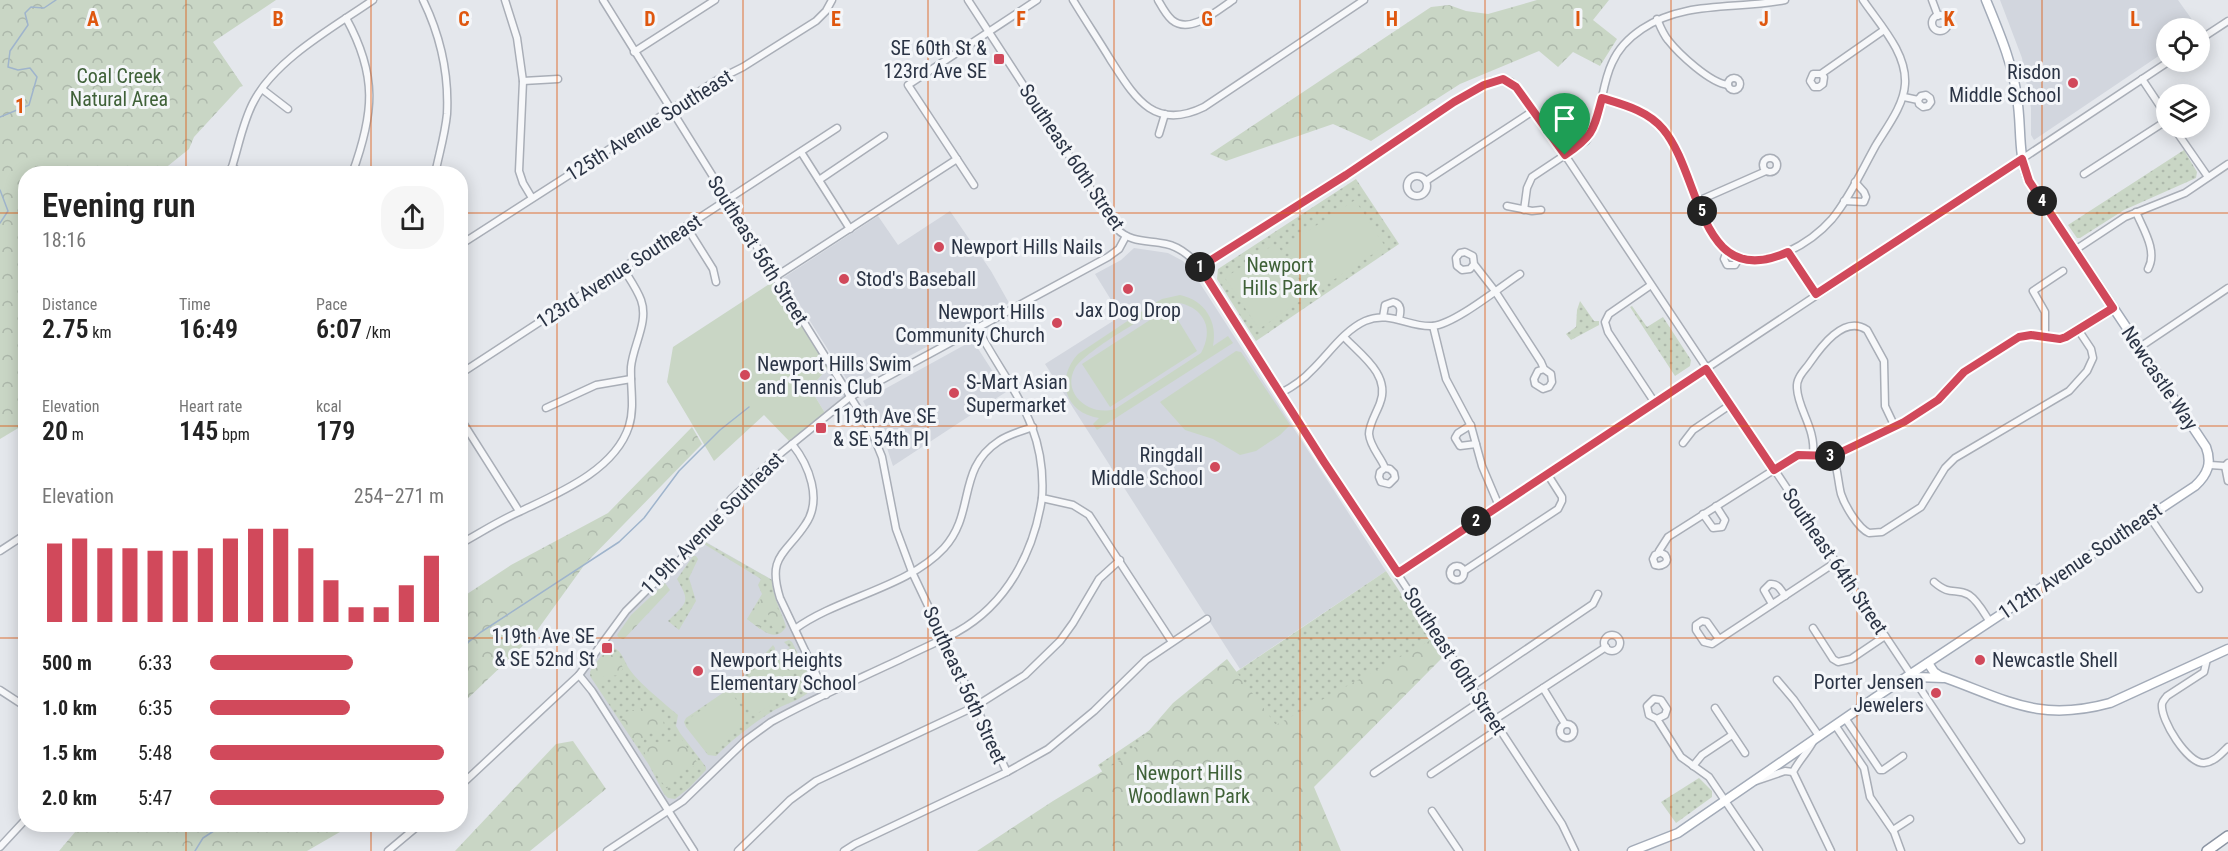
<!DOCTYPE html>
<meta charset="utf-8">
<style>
:root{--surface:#fff;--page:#f6f6f6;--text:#222;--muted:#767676;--accent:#d1495b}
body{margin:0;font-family:"Roboto Condensed",sans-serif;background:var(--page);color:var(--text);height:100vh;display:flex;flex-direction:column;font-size:22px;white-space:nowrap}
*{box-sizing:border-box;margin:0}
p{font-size:20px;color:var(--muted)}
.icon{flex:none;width:33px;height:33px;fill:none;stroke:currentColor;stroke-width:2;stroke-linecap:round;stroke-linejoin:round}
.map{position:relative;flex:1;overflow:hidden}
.drawer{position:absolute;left:18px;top:166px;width:450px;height:666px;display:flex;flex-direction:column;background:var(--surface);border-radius:24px;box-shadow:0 3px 15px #0003}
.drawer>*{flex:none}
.controls{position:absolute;left:2156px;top:18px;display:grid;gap:12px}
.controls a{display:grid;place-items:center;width:54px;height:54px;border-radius:50%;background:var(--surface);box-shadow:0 3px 15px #0003;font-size:30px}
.pin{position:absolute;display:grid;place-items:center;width:51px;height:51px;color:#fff;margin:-62px -26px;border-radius:50% 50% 50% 0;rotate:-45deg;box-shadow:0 0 6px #0007}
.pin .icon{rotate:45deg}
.km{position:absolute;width:30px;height:30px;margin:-15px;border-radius:50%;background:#222;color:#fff;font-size:16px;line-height:30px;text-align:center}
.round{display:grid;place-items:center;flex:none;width:63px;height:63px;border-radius:24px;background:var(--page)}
.summary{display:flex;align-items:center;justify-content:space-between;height:102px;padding:0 24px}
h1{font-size:33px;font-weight:600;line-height:45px}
.stats{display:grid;grid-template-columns:repeat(3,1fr);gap:9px;height:102px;padding:6px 24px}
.stats div{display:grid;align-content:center}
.stats b{font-size:26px;font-weight:600}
.stats small{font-size:16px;font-weight:400}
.stats p{font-size:16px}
.chart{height:168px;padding:12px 24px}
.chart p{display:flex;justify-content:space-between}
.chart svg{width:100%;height:108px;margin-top:6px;stroke:var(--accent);stroke-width:6}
ul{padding:0 24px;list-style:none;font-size:20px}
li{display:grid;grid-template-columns:96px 72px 1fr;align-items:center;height:45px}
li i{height:15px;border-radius:8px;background:var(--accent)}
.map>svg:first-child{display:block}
</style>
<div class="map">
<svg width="2228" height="851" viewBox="0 0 2228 851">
<defs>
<pattern id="green-dots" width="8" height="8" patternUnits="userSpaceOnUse" patternTransform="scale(1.5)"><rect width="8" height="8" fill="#c9d6c5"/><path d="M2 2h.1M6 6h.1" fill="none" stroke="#adb8ab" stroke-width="1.8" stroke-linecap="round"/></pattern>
<pattern id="forest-crowns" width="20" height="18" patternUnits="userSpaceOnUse" patternTransform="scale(1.5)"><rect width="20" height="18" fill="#c9d6c5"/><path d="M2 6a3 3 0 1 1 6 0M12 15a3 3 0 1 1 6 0" fill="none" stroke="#adb8ab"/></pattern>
</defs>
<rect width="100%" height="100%" fill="#e4e7ec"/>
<!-- built -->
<g fill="#d2d6de">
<path d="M2000,0h178l20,28h-32v23l-132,89 -3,-5v-27l-9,-50z"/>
<path d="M950,211l41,60 18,32 -156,83 -4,-3 -66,-105 95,-62 20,29z"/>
<path d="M1134,248l34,5 15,8 9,10 194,300 -146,98 -195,-305 76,-48 -26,-42 26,-14z"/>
<path d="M970,342l5,2 31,48 -113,74 -10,-30 -20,-35z"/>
<path d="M828,368l18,26 -21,19 -15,-25z"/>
<path d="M699,538l77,44 50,113 -55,27 -102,89 -90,-136 40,-55 46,-45z"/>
</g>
<!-- green -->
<g fill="url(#green-dots)">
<path d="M2184,150l13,22 -1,6 -72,32 -44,28h-3l-9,-13z"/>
<path d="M1356,179l43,65 -143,97 -39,-62 1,-10z"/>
<path d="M1580,301l14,20h5v4l-28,15 -5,-6 10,-7 1,-17z"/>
<path d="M1632,306l15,21 16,-10 28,43 -1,6 -15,10 -45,-69z"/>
<path d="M705,542l67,38c0,16 10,32 14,47 -11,18 -27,0 -39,-8l15,-25 -4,-9 3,-6 -57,-35z"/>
<path d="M693,556h3l2,3 -9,19 7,23 -17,29 -11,-9c19,-19 23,-18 9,-42z"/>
<path d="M1386,571l52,78 -184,126 -100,76 -56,-86z"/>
<path d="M789,640l3,2 22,44c-8,13 -28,17 -41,25 -21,13 -39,27 -57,45l-8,-1 -22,-28 -2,-5 2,-4 53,-36 34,-37 2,3 -1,5 13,16 11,-3 -2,-7 -8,4 -5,-11 7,-4 -6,-6z"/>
<path d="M609,647c13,1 14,13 21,23 9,13 35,34 48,45l-2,11 4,7 26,34v3l-17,18 -14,11 -7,-1 -4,-4 -15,-29 -59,-89 1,-7z"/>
<path d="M1699,778l13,13v6l-36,26 -15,-21z"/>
</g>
<!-- forest -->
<g fill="url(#forest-crowns)">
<path d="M0,0h276l-63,42 30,44 -3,1 -46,50 -5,12 -31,25h-132v159l-3,34 3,9 -1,48 -25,15z"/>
<path d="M1537,0h72l-16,20 24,19 -17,27 -27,-14 -15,15 -19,-16 -79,33 -89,57 -38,-17 -107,37 -16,-7 221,-147 18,-2 17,6 22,3z"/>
<path d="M692,427l10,17 -117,120 -52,72 -72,69v-107l50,-33 97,-52z"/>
<path d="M665,583l5,7 -46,49 -5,-1 -2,-3 14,-20z"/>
<path d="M770,592l14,30 -5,6 -7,-1 1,-7 -8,-9 -4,3 3,9 -4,6 -13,-10 8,-7 8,-18z"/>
<path d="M1431,640l11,18 -128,129 27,64h-364l76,-50 73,-44 47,-54 54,-44 49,66z"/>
<path d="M609,651l7,2 7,15 -4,7 -17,2 -5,8 -7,-13 13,-19z"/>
<path d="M647,707h8l7,10 2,8 -7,7h-9l-5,10 -8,1 -14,-21 4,-10z"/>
<path d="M680,737c7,9 11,19 19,27l-26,11 -6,14 -18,-24 -5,-14 8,-8 23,-2z"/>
<path d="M573,741l33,48 -76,62h-75l101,-107z"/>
<path d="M81,825h271l-45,26h-248z"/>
</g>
<!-- pitch -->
<g fill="#c9d6c5" fill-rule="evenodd">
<path d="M1355,200l30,46 -70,46 -30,-46z"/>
<path d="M1273,245l5,1 31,49 -50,34 -34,-51z"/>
<path d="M774,281l54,87 -18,20 15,25 -35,29 -26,-27 -50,46 -47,-79 6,-35z"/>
<path d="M1180,295c25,5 38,27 33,51l15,-10 5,7 -136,87 -4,-6 6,-6c-34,-5 -44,-39 -21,-64l75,-50 9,-5zM1180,303c25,6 34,27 21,50l-86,56c-26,8 -54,-16 -40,-41 9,-16 86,-63 105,-65z"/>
<path d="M1170,307l27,44 -87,56 -28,-43z"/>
<path d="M1236,351l5,1 49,73 -10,10 -24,16 -16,4 -27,-16 -28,-9 -25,-28z"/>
<path d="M776,658l20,28 -1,4 -42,26 -18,-28z"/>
<path d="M730,691l19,27 -9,6 1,2 -26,27h-4l-24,-26 5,-8 -1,-2z"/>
</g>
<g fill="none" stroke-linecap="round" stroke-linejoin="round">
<!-- stream -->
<g stroke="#9fb4cc" stroke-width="1.5">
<path d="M0,117l29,-12 8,-28 -7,-9 -12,2 -10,-3 2,-16 18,-26 -3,-12 6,-6 13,1 12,-8"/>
<path d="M0,190l8,21 -8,12"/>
<path d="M460,649l21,-17 138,-90 25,-24 35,-47 41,-41 29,-23"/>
<path d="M195,851l8,-13 20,-13"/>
</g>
<!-- minor casing -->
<g stroke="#a9aeb7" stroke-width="9">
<g id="minor">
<path d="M423,0c17,35 26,75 24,114 -2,21 -8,40 -12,60"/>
<path d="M505,0l12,38 6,43 -4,90 4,12 9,15"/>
<path d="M603,0l268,430 11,27 14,72 16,43 95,200"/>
<path d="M968,0l149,229c14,14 31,11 49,15 15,3 29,16 38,28l154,242 204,310 13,27"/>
<path d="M1073,0c12,20 25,39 37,59 24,37 43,73 94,48l160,-107"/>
<path d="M1158,0c4,7 8,15 14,20 18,15 46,-10 61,-20"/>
<path d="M1932,0l6,16"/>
<circle cx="1940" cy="23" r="8"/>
<path d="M346,18c32,58 28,96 6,156"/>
<path d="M1657,19c3,7 6,15 11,21 11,14 42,43 60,45"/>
<path d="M2199,40l29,-19"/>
<path d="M634,52l81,-52"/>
<path d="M1821,74l3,3 -1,7 -4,3h-5l-4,-6 3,-7h8l63,-44"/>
<circle cx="1734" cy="84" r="6"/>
<path d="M2142,79l24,36"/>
<path d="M523,81l35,-2"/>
<path d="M262,89l26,20"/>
<path d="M1904,97l14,3 1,4 4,3 5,-1 3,-4 -1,-4 -4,-3 -5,1 -3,4"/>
<path d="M1602,98c19,6 39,10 54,24 36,31 39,117 79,135 31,14 77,-15 97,-38 18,-22 30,-49 44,-74 11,-18 28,-40 29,-61 2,-31 -25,-59 -42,-84"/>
<path d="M2174,128l34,49"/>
<path d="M1159,134l6,-20"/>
<path d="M801,152l49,77"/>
<circle cx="1770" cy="165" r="7"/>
<path d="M232,167l11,7"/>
<path d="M227,174l5,-7c7,-22 11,-46 22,-66 22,-42 80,-74 119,-101"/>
<path d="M2084,174l82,-53"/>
<circle cx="1417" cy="186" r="10"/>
<path d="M819,180l65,-44"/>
<path d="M1426,181l107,-70"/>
<path d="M974,185l-66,-100 129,-85"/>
<path d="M1698,201l68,-30"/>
<path d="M1844,201l20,1 2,-5 -2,-5 -9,-10"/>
<path d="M1507,206l25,5 9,-1"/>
<path d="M1524,210l3,-22 5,-11 54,-36c17,-23 14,-53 26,-78 6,-14 18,-26 30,-34 43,-29 95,-19 143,-29"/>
<path d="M2136,212c7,17 22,39 12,57"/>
<path d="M686,226l27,43 3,13"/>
<path d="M460,245l257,-165 26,-13 73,-46 10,-10 6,-11"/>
<path d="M2075,250l50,-33 60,-24 43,-29"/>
<path d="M1727,251l-3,8 3,6h8l4,-7"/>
<path d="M1788,252l28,42"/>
<path d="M1474,264l-4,5 -8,1 -5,-4 -1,-8 4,-5 5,-1 8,4 1,8 21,27 46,71 3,7 7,5 1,8 -3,5 -6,2 -8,-5 -1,-5 4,-8 6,-2"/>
<path d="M1200,267l146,-92 108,-73 38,-21 11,-2 8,3 54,73 456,685"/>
<path d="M775,277l182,-118"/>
<path d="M1651,285l-42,29 -4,8 3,10 47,71"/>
<path d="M1383,317l2,-12 8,-3c9,2 8,9 6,17"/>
<path d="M1433,326l13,53 25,47 11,40 17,40"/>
<path d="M977,328c32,60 70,96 65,170l31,7 16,10 83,127"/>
<path d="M2045,336v-24l-12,-21 30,-20"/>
<path d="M1344,337c17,18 47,38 36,66 -3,9 -11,21 -11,31 1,13 12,23 16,34l5,1 4,4 1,5 -6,6 -8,-2 -2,-5 1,-5 5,-4"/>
<path d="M2140,347l88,-59"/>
<path d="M460,374l377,-246"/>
<path d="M1281,393c11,-6 22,-13 30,-22 17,-16 32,-40 54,-50 25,-11 44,7 68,5 22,-2 67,-39 87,-52"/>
<path d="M546,408l50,-23 35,-6"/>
<path d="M460,418l59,93"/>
<path d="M1471,425l-13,8 -3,5 5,8 16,-2"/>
<path d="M1683,443l10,-13 37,-25"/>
<path d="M792,444c17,21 31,56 13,81 -20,30 -38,31 -25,73l46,97"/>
<path d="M1813,455c3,-27 -15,-45 -16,-67 -1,-10 7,-17 12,-24 11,-16 35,-50 58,-34l17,31 1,45 10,21"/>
<path d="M1833,456c5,14 5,26 8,38 4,12 17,34 28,39l13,-1 39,-25 24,-39 10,-10 114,-67 18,-20 6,-13 -2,-9 -12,-18"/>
<path d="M2210,465l15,1 3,-3"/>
<path d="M2225,466l3,15"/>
<path d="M1703,514l10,14 9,-1 3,-7 -9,-14"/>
<path d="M2149,516l50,73"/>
<path d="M460,544c20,-11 40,-24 61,-33 38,-18 94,-41 108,-85 6,-19 1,-40 2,-59 2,-22 18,-45 10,-67 -4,-11 -12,-22 -18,-32"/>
<path d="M0,551l26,-17"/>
<path d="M1659,553l-4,2 -2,4 2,6c6,2 16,-2 10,-10 -2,-1 -4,-2 -6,-4l9,-14 123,-78c17,-8 34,1 51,-6l62,-31 29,-18 26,-28 60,-39 12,-2 29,4 6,-2 47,-29"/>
<circle cx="1457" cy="573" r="7"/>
<path d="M1464,571l94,-62 4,-8v-4l-14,-22"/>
<path d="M1398,573l770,-511"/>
<path d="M1934,582c17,15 21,5 35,13 9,6 15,18 21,27"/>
<path d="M1772,604l-8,-14 6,-6c8,-1 11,6 15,12"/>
<path d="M1813,628l20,31 5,3 13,-3 34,-23"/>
<path d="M795,629c44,-32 112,-41 149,-81 32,-35 12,-79 55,-107 10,-7 23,-10 34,-14"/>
<circle cx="1612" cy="643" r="8"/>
<path d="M1719,639l-12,-17 -5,-1 -6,4v5l8,12 8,2 124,-82"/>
<path d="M2207,659l-3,13 -37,24c-2,3 -4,4 -5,8 -2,16 26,60 42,59 10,-1 17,-9 24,-16"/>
<path d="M579,675l13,16 102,160"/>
<path d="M1777,680l17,20 25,36"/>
<path d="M1472,686l121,-82 5,-10"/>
<path d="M1543,688l22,36"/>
<path d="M0,690l26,17"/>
<path d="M1715,708l30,45"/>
<path d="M1845,718l35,52h3l20,-14"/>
<path d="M1657,719l8,-4 2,-6 -6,-9 -7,-1 -7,7 2,9 8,4 24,38 28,20 50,74"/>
<path d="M1494,720l112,-73"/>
<circle cx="1567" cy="731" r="7"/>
<path d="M1835,725l29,43 6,29 24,35 7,19"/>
<path d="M1693,766l9,-11 30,-20"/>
<path d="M1793,772l38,79"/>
<path d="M1793,772c6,-12 15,-20 21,-32"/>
<path d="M1374,773l107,-72"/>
<path d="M1431,774l69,-46"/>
<path d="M1756,781l29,-10 8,1"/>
<path d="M460,786l119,-111 47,-64 23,-23 26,-22 57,-68 49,-45 69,-56 258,-140 11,-8 7,-13"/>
<path d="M1432,811l27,40"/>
<path d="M1893,830l17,-11"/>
<path d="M0,847l26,-28"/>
<path d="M388,851l31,-26"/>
<path d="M607,851l76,-50 62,-60 26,-19c43,-24 88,-43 132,-64 18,-9 37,-17 54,-26 50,-28 77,-80 85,-134"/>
<path d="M738,851l52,-51 26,-19 160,-75 49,-31 35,-34 13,-18 26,-44 21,-19"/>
<path d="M844,851l11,-7 152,-72 41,-23 46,-38 52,-51 61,-41"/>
</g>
</g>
<!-- major casing -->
<g stroke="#a3abb8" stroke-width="11">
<g id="major">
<path d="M1928,663l6,9 6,4c66,23 97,47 170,27l118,-54"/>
<path d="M1911,675l6,2 26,1"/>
<path d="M1632,851l46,-18 198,-136 319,-211c13,-12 17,-23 11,-39l-177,-266c-12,-27 -7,-55 -12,-83 -4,-34 -18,-66 -31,-98"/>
</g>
</g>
<!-- highway casing -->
<g stroke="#8b94a3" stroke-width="12">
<path id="highway" d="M2207,851l21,-15"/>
</g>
<!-- minor -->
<use href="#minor" stroke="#f7f8fa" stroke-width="6"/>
<!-- major -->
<use href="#major" stroke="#fff" stroke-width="8"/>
<!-- highway -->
<use href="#highway" stroke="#fff" stroke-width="9"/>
</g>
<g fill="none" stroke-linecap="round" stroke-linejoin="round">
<!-- route casing -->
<g stroke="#fff" stroke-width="12">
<path id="route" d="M1503,79l13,8 49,68c29,-20 28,-24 37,-57 23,7 46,13 61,31 39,46 35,164 125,123l28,42 206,-135 7,22 84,127 -47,29 -6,2 -29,-4 -12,2 -55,35 -26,28 -34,22 -71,34 -35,-1 -24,15 -68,-101 -308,204 -74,-111 -124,-195 146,-92 108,-73 30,-17z"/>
</g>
<!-- route -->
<use href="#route" stroke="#d1495b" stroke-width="8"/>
</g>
<!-- grid -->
<path fill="none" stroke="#df570f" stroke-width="1.5" stroke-opacity="0.55" d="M186,0v174M371,0v174M557,0v851M743,0v851M928,0v851M1114,0v851M1300,0v851M1485,0v851M1671,0v851M1857,0v851M2042,0v851M0,213h26M460,213h1768M0,426h26M460,426h1768M0,638h26M460,638h1768M186,825v26M371,825v26"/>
<!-- markers -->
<g fill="#d1495b" stroke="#f4f6f9" stroke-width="2">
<rect x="993" y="53" width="12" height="12" rx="3"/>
<circle cx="2073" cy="83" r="6"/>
<circle cx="939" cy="247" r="6"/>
<circle cx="844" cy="279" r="6"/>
<circle cx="1128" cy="289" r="6"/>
<circle cx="1057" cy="323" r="6"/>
<circle cx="745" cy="375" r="6"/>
<circle cx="954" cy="393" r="6"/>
<rect x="815" y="422" width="12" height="12" rx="3"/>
<circle cx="1215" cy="467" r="6"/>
<rect x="601" y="642" width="12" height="12" rx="3"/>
<circle cx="1980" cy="660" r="6"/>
<circle cx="698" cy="671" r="6"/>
<circle cx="1936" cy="693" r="6"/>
</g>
<g text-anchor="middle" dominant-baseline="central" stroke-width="6" stroke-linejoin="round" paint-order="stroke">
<!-- poi labels -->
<g font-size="20" fill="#2b3445" stroke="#f4f6f9" text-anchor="start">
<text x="987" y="48" text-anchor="end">SE 60th St &amp;<tspan x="987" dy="23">123rd Ave SE</tspan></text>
<text x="2061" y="72" text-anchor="end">Risdon<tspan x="2061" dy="23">Middle School</tspan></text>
<text x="951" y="247">Newport Hills Nails</text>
<text x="856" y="279">Stod's Baseball</text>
<text x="1128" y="310" text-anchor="middle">Jax Dog Drop</text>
<text x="1045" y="312" text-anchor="end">Newport Hills<tspan x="1045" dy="23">Community Church</tspan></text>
<text x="757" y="364">Newport Hills Swim<tspan x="757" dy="23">and Tennis Club</tspan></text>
<text x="966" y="382">S-Mart Asian<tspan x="966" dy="23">Supermarket</tspan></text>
<text x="833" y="416">119th Ave SE<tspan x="833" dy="23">&amp; SE 54th Pl</tspan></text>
<text x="1203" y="455" text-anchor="end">Ringdall<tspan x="1203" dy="23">Middle School</tspan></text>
<text x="595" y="636" text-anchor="end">119th Ave SE<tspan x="595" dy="23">&amp; SE 52nd St</tspan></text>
<text x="710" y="660">Newport Heights<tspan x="710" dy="23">Elementary School</tspan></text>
<text x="1992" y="660">Newcastle Shell</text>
<text x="1924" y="682" text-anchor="end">Porter Jensen<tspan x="1924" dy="23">Jewelers</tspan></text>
</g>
<!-- park labels -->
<g font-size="20" fill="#3f6138" stroke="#f4f6f9">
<text x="119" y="76">Coal Creek<tspan x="119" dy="23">Natural Area</tspan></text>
<text x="1280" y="265">Newport<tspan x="1280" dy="23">Hills Park</tspan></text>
<text x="1189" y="773">Newport Hills<tspan x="1189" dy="23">Woodlawn Park</tspan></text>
</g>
<!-- street labels -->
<g font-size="20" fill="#2b3445" stroke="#f4f6f9">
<text transform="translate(649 125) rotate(-32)">125th Avenue Southeast</text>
<text transform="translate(1072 157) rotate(56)">Southeast 60th Street</text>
<text transform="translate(758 250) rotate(58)">Southeast 56th Street</text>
<text transform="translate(619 271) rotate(-33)">123rd Avenue Southeast</text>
<text transform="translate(2160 378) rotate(56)">Newcastle Way</text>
<text transform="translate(712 523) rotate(-45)">119th Avenue Southeast</text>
<text transform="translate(1835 561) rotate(56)">Southeast 64th Street</text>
<text transform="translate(2080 561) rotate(-34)">112th Avenue Southeast</text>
<text transform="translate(1455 661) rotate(57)">Southeast 60th Street</text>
<text transform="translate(965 685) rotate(65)">Southeast 56th Street</text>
</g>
</g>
<g font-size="20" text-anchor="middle" font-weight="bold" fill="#df570f" stroke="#f4f6f9" stroke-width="6" stroke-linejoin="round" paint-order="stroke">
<text x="93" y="26">A</text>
<text x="278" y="26">B</text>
<text x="464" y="26">C</text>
<text x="650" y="26">D</text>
<text x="836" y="26">E</text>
<text x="1021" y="26">F</text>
<text x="1207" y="26">G</text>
<text x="1392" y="26">H</text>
<text x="1578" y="26">I</text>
<text x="1764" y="26">J</text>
<text x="1949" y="26">K</text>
<text x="2135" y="26">L</text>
<text x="20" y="113">1</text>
</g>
</svg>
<div class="controls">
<a><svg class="icon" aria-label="locate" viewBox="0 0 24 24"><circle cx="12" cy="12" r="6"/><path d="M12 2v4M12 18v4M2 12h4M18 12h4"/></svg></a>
<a><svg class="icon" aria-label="layers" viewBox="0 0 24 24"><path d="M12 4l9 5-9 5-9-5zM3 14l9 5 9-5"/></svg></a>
</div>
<div class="pin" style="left:1565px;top:155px;background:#1e9e55"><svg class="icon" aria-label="arrive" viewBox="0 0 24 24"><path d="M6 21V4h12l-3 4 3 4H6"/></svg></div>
<b class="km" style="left:1200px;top:267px">1</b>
<b class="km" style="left:1476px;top:521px">2</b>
<b class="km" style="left:1830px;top:456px">3</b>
<b class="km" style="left:2042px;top:201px">4</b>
<b class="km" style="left:1702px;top:211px">5</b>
<section class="drawer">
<div class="summary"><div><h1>Evening run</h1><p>18:16</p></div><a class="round"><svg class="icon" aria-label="share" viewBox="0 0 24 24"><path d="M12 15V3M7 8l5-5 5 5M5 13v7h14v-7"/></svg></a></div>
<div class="stats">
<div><p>Distance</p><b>2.75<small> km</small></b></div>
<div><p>Time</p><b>16:49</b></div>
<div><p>Pace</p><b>6:07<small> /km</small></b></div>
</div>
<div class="stats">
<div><p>Elevation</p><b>20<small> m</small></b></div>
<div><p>Heart rate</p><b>145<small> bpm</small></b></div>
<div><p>kcal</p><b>179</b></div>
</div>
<div class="chart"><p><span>Elevation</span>254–271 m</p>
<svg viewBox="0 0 160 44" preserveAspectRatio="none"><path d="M5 44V12M15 44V10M25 44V14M35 44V14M45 44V15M55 44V15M65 44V14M75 44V10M85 44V6M95 44V6M105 44V14M115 44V27M125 44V38M135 44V38M145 44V29M155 44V17"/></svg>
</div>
<ul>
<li><b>500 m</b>6:33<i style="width:61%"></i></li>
<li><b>1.0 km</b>6:35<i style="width:60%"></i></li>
<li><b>1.5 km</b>5:48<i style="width:100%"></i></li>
<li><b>2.0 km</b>5:47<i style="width:100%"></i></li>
</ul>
</section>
</div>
